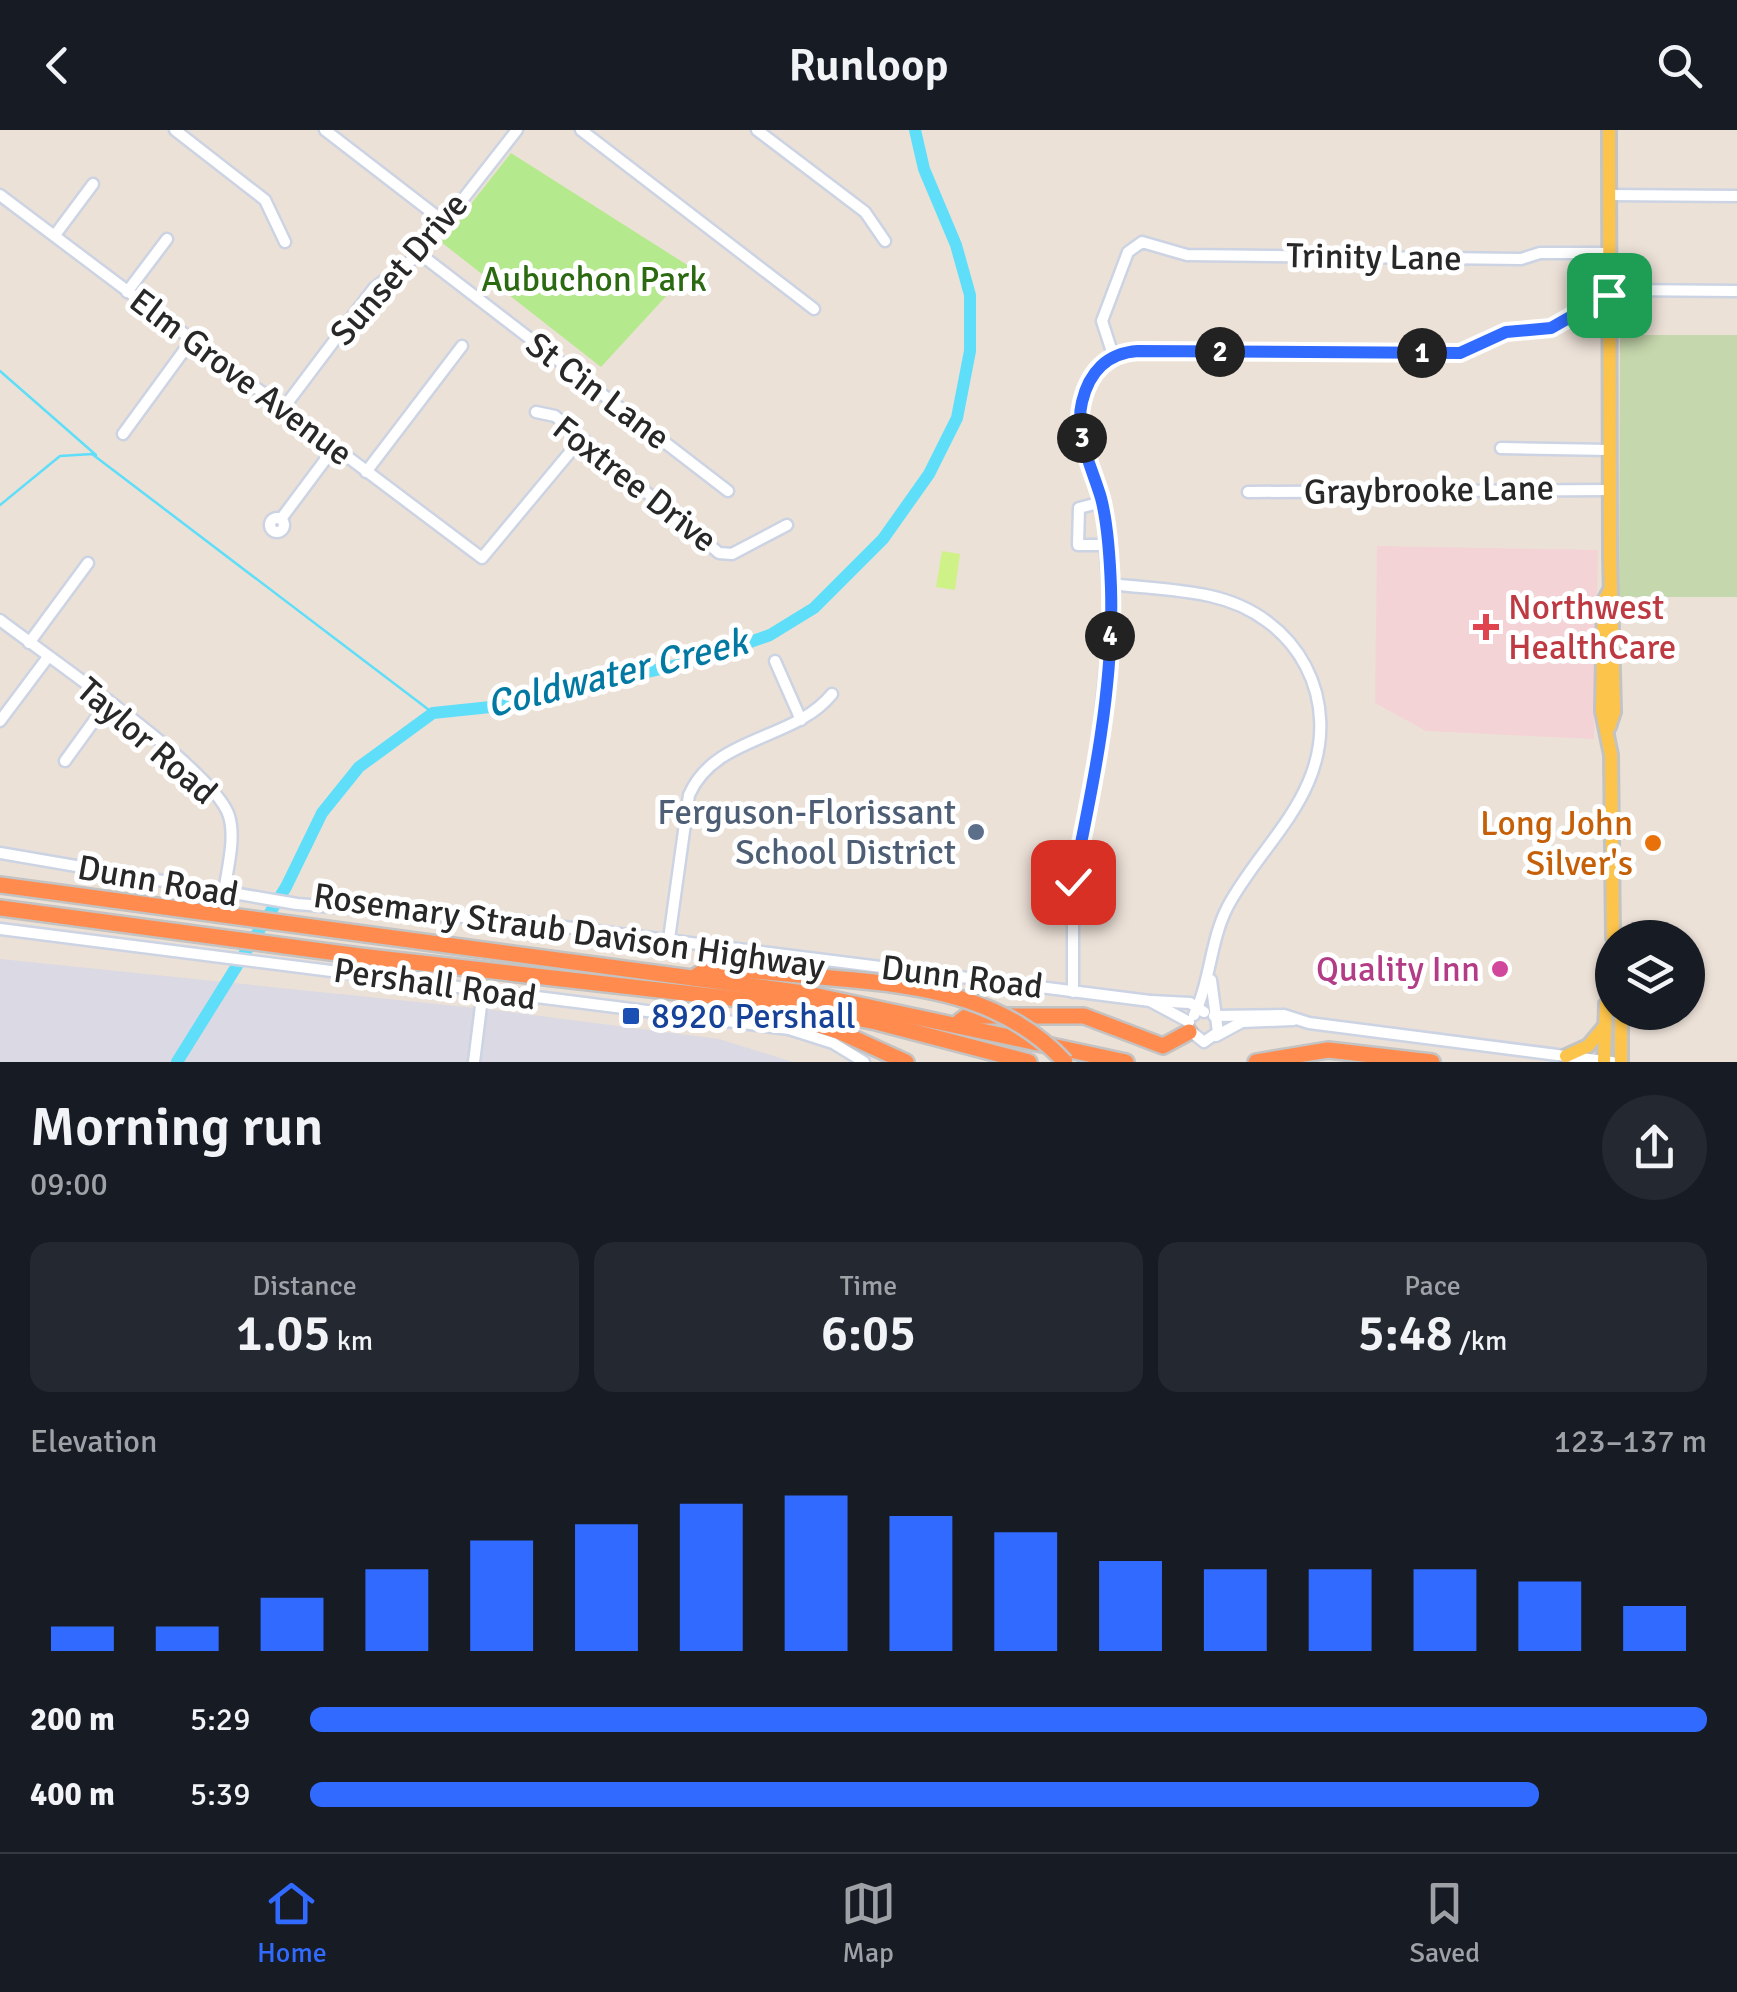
<!DOCTYPE html>
<meta charset="utf-8">
<style>
:root{--surface:#171b24;--page:#242831;--text:#f1f3f6;--muted:#9ea1a6;--line:#363941;--accent:#316aff}
body{margin:0;font-family:Signika,sans-serif;background:var(--page);color:var(--text);height:100vh;display:flex;flex-direction:column;font-size:38px;white-space:nowrap}
*{box-sizing:border-box;margin:0}
p{font-size:32px;color:var(--muted)}
.icon{flex:none;width:55px;height:55px;fill:none;stroke:currentColor;stroke-width:2;stroke-linecap:round;stroke-linejoin:round}
.map{position:relative;height:932px;overflow:hidden}
.drawer{display:flex;flex-direction:column;background:var(--surface);flex:1}
.drawer>*{flex:none}
.fabs{position:absolute;left:1595px;top:790px;display:grid;gap:20px}
.fabs a{display:grid;place-items:center;width:110px;height:110px;border-radius:50%;background:var(--surface);box-shadow:0 2px 8px #0004;font-size:50px}
.pin{position:absolute;display:grid;place-items:center;width:85px;height:85px;color:#fff;margin:-42px;border-radius:20px;box-shadow:0 5px 15px #0006}
.km{position:absolute;width:50px;height:50px;margin:-25px;border-radius:50%;background:#222;color:#fff;font-size:28px;line-height:50px;text-align:center}
.round{display:grid;place-items:center;flex:none;width:105px;height:105px;border-radius:52px;background:var(--page)}
.summary{display:flex;align-items:center;justify-content:space-between;height:170px;padding:0 30px}
h1{font-size:55px;font-weight:600;line-height:75px}
.metrics{display:grid;grid-template-columns:repeat(3,1fr);gap:15px;height:170px;padding:10px 30px}
.metrics div{display:grid;align-content:center;border-radius:20px;background:var(--page);text-align:center}
.metrics b{font-size:50px;font-weight:600}
.metrics small{font-size:28px;font-weight:400}
.metrics p{font-size:28px}
.chart{height:280px;padding:20px 30px}
.chart p{display:flex;justify-content:space-between}
.chart svg{width:100%;height:180px;margin-top:10px;stroke:var(--accent);stroke-width:6}
ul{padding:0 30px;list-style:none;font-size:32px}
li{display:grid;grid-template-columns:160px 120px 1fr;align-items:center;height:75px}
li i{height:25px;border-radius:12px;background:var(--accent)}
header{display:flex;justify-content:space-between;align-items:center;height:130px;padding:0 30px;background:var(--surface);font-size:45px;font-weight:600}
.dock{display:flex;justify-content:space-around;align-items:center;height:140px;border-top:2px solid var(--line);background:var(--surface);font-size:28px;color:var(--muted)}
.dock a{display:grid;justify-items:center;gap:5px}
.dock .on{color:var(--accent)}
.map>svg:first-child{display:block}
</style>
<header><svg class="icon" aria-label="back" viewBox="0 0 24 24"><path d="M15 5l-7 7 7 7"/></svg>Runloop<svg class="icon" aria-label="search" viewBox="0 0 24 24"><circle cx="10" cy="10" r="6"/><path d="M15 15l6 6"/></svg></header>
<div class="map">
<svg width="1737" height="932" viewBox="0 0 1737 932">
<rect width="100%" height="100%" fill="#ece1d7"/>
<!-- industrial -->
<path fill="#dbd9e3" d="M0,829l486,50 233,30 74,23h-793z"/>
<!-- medical -->
<path fill="#f4d3d7" d="M1377,416l221,4 -4,189 -168,-8 -51,-28z"/>
<!-- green -->
<path fill="#b5e98e" d="M511,23l181,115 -91,99 -160,-125z"/>
<!-- cemetery -->
<path fill="#c5d7ad" d="M1620,205h117v262h-118z"/>
<!-- pitch -->
<path fill="#cef188" d="M942,421l18,3 -5,36 -19,-3z"/>
<g fill="none" stroke-linecap="round" stroke-linejoin="round">
<!-- stream -->
<g stroke="#5fdef9" stroke-width="2.5">
<path d="M0,241l96,84"/>
<path d="M0,375l60,-49 32,-2 341,259"/>
</g>
<!-- river -->
<path stroke="#5fdef9" stroke-width="12" d="M177,932l109,-175 36,-74 37,-46 74,-54 77,-8 192,-46 68,-24 44,-27 69,-69 46,-65 28,-56 13,-67v-56l-14,-50 -32,-76 -9,-39"/>
<!-- minor casing -->
<g stroke="#ccd3e3" stroke-width="15">
<g id="minor">
<path d="M175,0l90,70 20,42"/>
<path d="M325,0l118,91"/>
<path d="M581,0l233,179"/>
<path d="M757,0l108,82 20,29"/>
<path d="M0,65l482,363 99,-119"/>
<path d="M1609,65l128,1"/>
<path d="M55,105l38,-51"/>
<path d="M420,124l308,237"/>
<path d="M127,162l40,-53"/>
<path d="M1113,225l-11,-34 26,-69 14,-10 45,13 334,4 19,-6h68"/>
<path d="M282,280l92,-122 46,-34 97,-124"/>
<path d="M536,282l19,4 164,137 13,1 55,-29"/>
<path d="M123,304l68,-93"/>
<path d="M1501,318l109,2"/>
<path d="M366,342l96,-126"/>
<path d="M1248,362l362,-2"/>
<path d="M1102,372l-23,6 -1,37h28"/>
<circle cx="277" cy="395" r="7"/>
<path d="M281,389l53,-71"/>
<path d="M1111,454c33,4 67,5 99,12 88,19 134,105 98,187 -19,44 -57,80 -80,123 -18,34 -17,74 -34,109"/>
<path d="M0,490c45,35 215,150 229,196 7,23 -2,53 -5,77"/>
<path d="M29,513l59,-80"/>
<path d="M775,531l26,59"/>
<path d="M0,591l48,-64"/>
<path d="M65,631l42,-58"/>
<path d="M0,723l297,51 228,18 625,79 39,21"/>
<path d="M0,799l789,100 44,14 31,19"/>
<path d="M669,809l20,-144c26,-60 105,-54 143,-101"/>
<path d="M1073,862v-110l20,-92 18,-171 -9,-117 -17,-50 -4,-45 11,-32 13,-14 33,-10 322,2 46,-21 45,-4 69,-38 117,1"/>
<path d="M1151,871l39,2 14,9"/>
<path d="M1214,886l70,-1 25,8 303,39"/>
<path d="M1189,900l15,12 14,-10 -7,-52"/>
<path d="M1216,906l26,-14 51,-2"/>
<path d="M474,932l9,-72"/>
</g>
</g>
<!-- major casing -->
<g stroke="#c3c3c3" stroke-width="18">
<g id="major">
<path d="M1577,184l19,1 13,12"/>
<path d="M1610,460l-6,11 -2,110 9,44 2,183"/>
<path d="M1609,597l5,-15 -4,-157 -1,-425"/>
<path d="M1621,882v50"/>
<path d="M1566,926l22,-10 16,-19"/>
<path d="M1604,932l2,-58 6,-6"/>
</g>
</g>
<!-- highway casing -->
<g stroke="#c3c3c3" stroke-width="20">
<g id="highway">
<path d="M0,755l804,108 322,69"/>
<path d="M0,778l360,48 422,48 94,18 153,40"/>
<path d="M693,848l17,-11 144,13"/>
<path d="M767,878l71,23 68,31"/>
<path d="M960,891l7,-5h117l79,30 26,-14"/>
<path d="M1256,932l72,-12 104,12"/>
</g>
</g>
<!-- minor -->
<use href="#minor" stroke="#fff" stroke-width="10"/>
<!-- major -->
<use href="#major" stroke="#fdc44b" stroke-width="12"/>
<!-- highway -->
<use href="#highway" stroke="#ff8b4f" stroke-width="15"/>
<!-- highway-bridge casing -->
<g stroke="#c3c3c3" stroke-width="20" stroke-linecap="butt">
<path id="highway-bridge" d="M854,850c78,7 155,21 211,82"/>
</g>
<!-- highway-bridge -->
<use href="#highway-bridge" stroke="#ff8b4f" stroke-width="15"/>
</g>
<g fill="none" stroke-linecap="round" stroke-linejoin="round">
<!-- route casing -->
<g stroke="#fff" stroke-width="20">
<path id="route" d="M1073,752c20,-95 41,-196 38,-294 -1,-28 -3,-63 -10,-90 -9,-31 -27,-63 -19,-96 7,-30 25,-49 56,-51l322,2 46,-21 45,-4 58,-33"/>
</g>
<!-- route -->
<use href="#route" stroke="#316aff" stroke-width="12"/>
</g>
<!-- markers -->
<path fill="#e0444e" stroke="#fff" stroke-width="4" d="M1481 482h10v10h10v10h-10v10h-10v-10h-10v-10h10z"/>
<circle fill="#5c6f8a" stroke="#fff" stroke-width="4" cx="976" cy="702" r="10"/>
<circle fill="#e8710a" stroke="#fff" stroke-width="4" cx="1653" cy="713" r="10"/>
<circle fill="#d1479c" stroke="#fff" stroke-width="4" cx="1500" cy="839" r="10"/>
<rect fill="#1a4fb4" stroke="#fff" stroke-width="4" x="621" y="876" width="20" height="20" rx="5"/>
<g text-anchor="middle" dominant-baseline="central" stroke-width="10" stroke-linejoin="round" paint-order="stroke">
<!-- street labels -->
<g font-size="35" fill="#282828" stroke="#fff">
<text transform="translate(1374 127) rotate(1)">Trinity Lane</text>
<text transform="translate(399 139) rotate(-49)">Sunset Drive</text>
<text transform="translate(241 247) rotate(37)">Elm Grove Avenue</text>
<text transform="translate(598 261) rotate(37)">St Cin Lane</text>
<text transform="translate(635 354) rotate(38)">Foxtree Drive</text>
<text transform="translate(1429 360) rotate(-1)">Graybrooke Lane</text>
<text transform="translate(147 611) rotate(41)">Taylor Road</text>
<text transform="translate(158 751) rotate(10)">Dunn Road</text>
<text transform="translate(569 801) rotate(8)">Rosemary Straub Davison Highway</text>
<text transform="translate(962 847) rotate(7)">Dunn Road</text>
<text transform="translate(435 854) rotate(8)">Pershall Road</text>
</g>
<!-- park labels -->
<g font-size="35" fill="#2c6a12" stroke="#fff">
<text x="594" y="149">Aubuchon Park</text>
</g>
<!-- health labels -->
<g font-size="35" fill="#be3a42" stroke="#fff" text-anchor="start">
<text x="1508" y="477">Northwest<tspan x="1508" dy="40">HealthCare</tspan></text>
</g>
<!-- service labels -->
<g font-size="35" fill="#4e5e75" stroke="#fff" text-anchor="end">
<text x="956" y="682">Ferguson-Florissant<tspan x="956" dy="40">School District</tspan></text>
</g>
<!-- food labels -->
<g font-size="35" fill="#c56008" stroke="#fff" text-anchor="end">
<text x="1633" y="693">Long John<tspan x="1633" dy="40">Silver's</tspan></text>
</g>
<!-- hotel labels -->
<g font-size="35" fill="#b23c85" stroke="#fff" text-anchor="end">
<text x="1480" y="839">Quality Inn</text>
</g>
<!-- transit labels -->
<g font-size="35" fill="#164399" stroke="#fff" text-anchor="start">
<text x="651" y="886">8920 Pershall</text>
</g>
<!-- water labels -->
<g font-size="38" font-style="italic" fill="#0179a2" stroke="#fff">
<text transform="translate(617 543) rotate(-14)">Coldwater Creek</text>
</g>
</g>
</svg>
<div class="fabs">
<a><svg class="icon" aria-label="layers" viewBox="0 0 24 24"><path d="M12 4l9 5-9 5-9-5zM3 14l9 5 9-5"/></svg></a>
</div>
<div class="pin" style="left:1609px;top:165px;background:#1e9e55"><svg class="icon" aria-label="arrive" viewBox="0 0 24 24"><path d="M6 21V4h12l-3 4 3 4H6"/></svg></div>
<div class="pin" style="left:1073px;top:752px;background:#d93025"><svg class="icon" aria-label="check" viewBox="0 0 24 24"><path d="M5 12l5 5 9-10"/></svg></div>
<b class="km" style="left:1422px;top:223px">1</b>
<b class="km" style="left:1220px;top:222px">2</b>
<b class="km" style="left:1082px;top:308px">3</b>
<b class="km" style="left:1110px;top:506px">4</b>
</div>
<section class="drawer">
<div class="summary"><div><h1>Morning run</h1><p>09:00</p></div><a class="round"><svg class="icon" aria-label="share" viewBox="0 0 24 24"><path d="M12 15V3M7 8l5-5 5 5M5 13v7h14v-7"/></svg></a></div>
<div class="metrics">
<div><p>Distance</p><b>1.05<small> km</small></b></div>
<div><p>Time</p><b>6:05</b></div>
<div><p>Pace</p><b>5:48<small> /km</small></b></div>
</div>
<div class="chart"><p><span>Elevation</span>123–137 m</p>
<svg viewBox="0 0 160 44" preserveAspectRatio="none"><path d="M5 44V38M15 44V38M25 44V31M35 44V24M45 44V17M55 44V13M65 44V8M75 44V6M85 44V11M95 44V15M105 44V22M115 44V24M125 44V24M135 44V24M145 44V27M155 44V33"/></svg>
</div>
<ul>
<li><b>200 m</b>5:29<i style="width:100%"></i></li>
<li><b>400 m</b>5:39<i style="width:88%"></i></li>
</ul>
</section>
<nav class="dock">
<a class="on"><svg class="icon" aria-label="home" viewBox="0 0 24 24"><path d="M3 11l9-7 9 7M6 9v11h12V9"/></svg>Home</a>
<a><svg class="icon" aria-label="map" viewBox="0 0 24 24"><path d="M3 6l6-2 6 2 6-2v14l-6 2-6-2-6 2zM9 4v14M15 6v14"/></svg>Map</a>
<a><svg class="icon" aria-label="saved" viewBox="0 0 24 24"><path d="M7 4h10v16l-5-4-5 4z"/></svg>Saved</a>
</nav>
